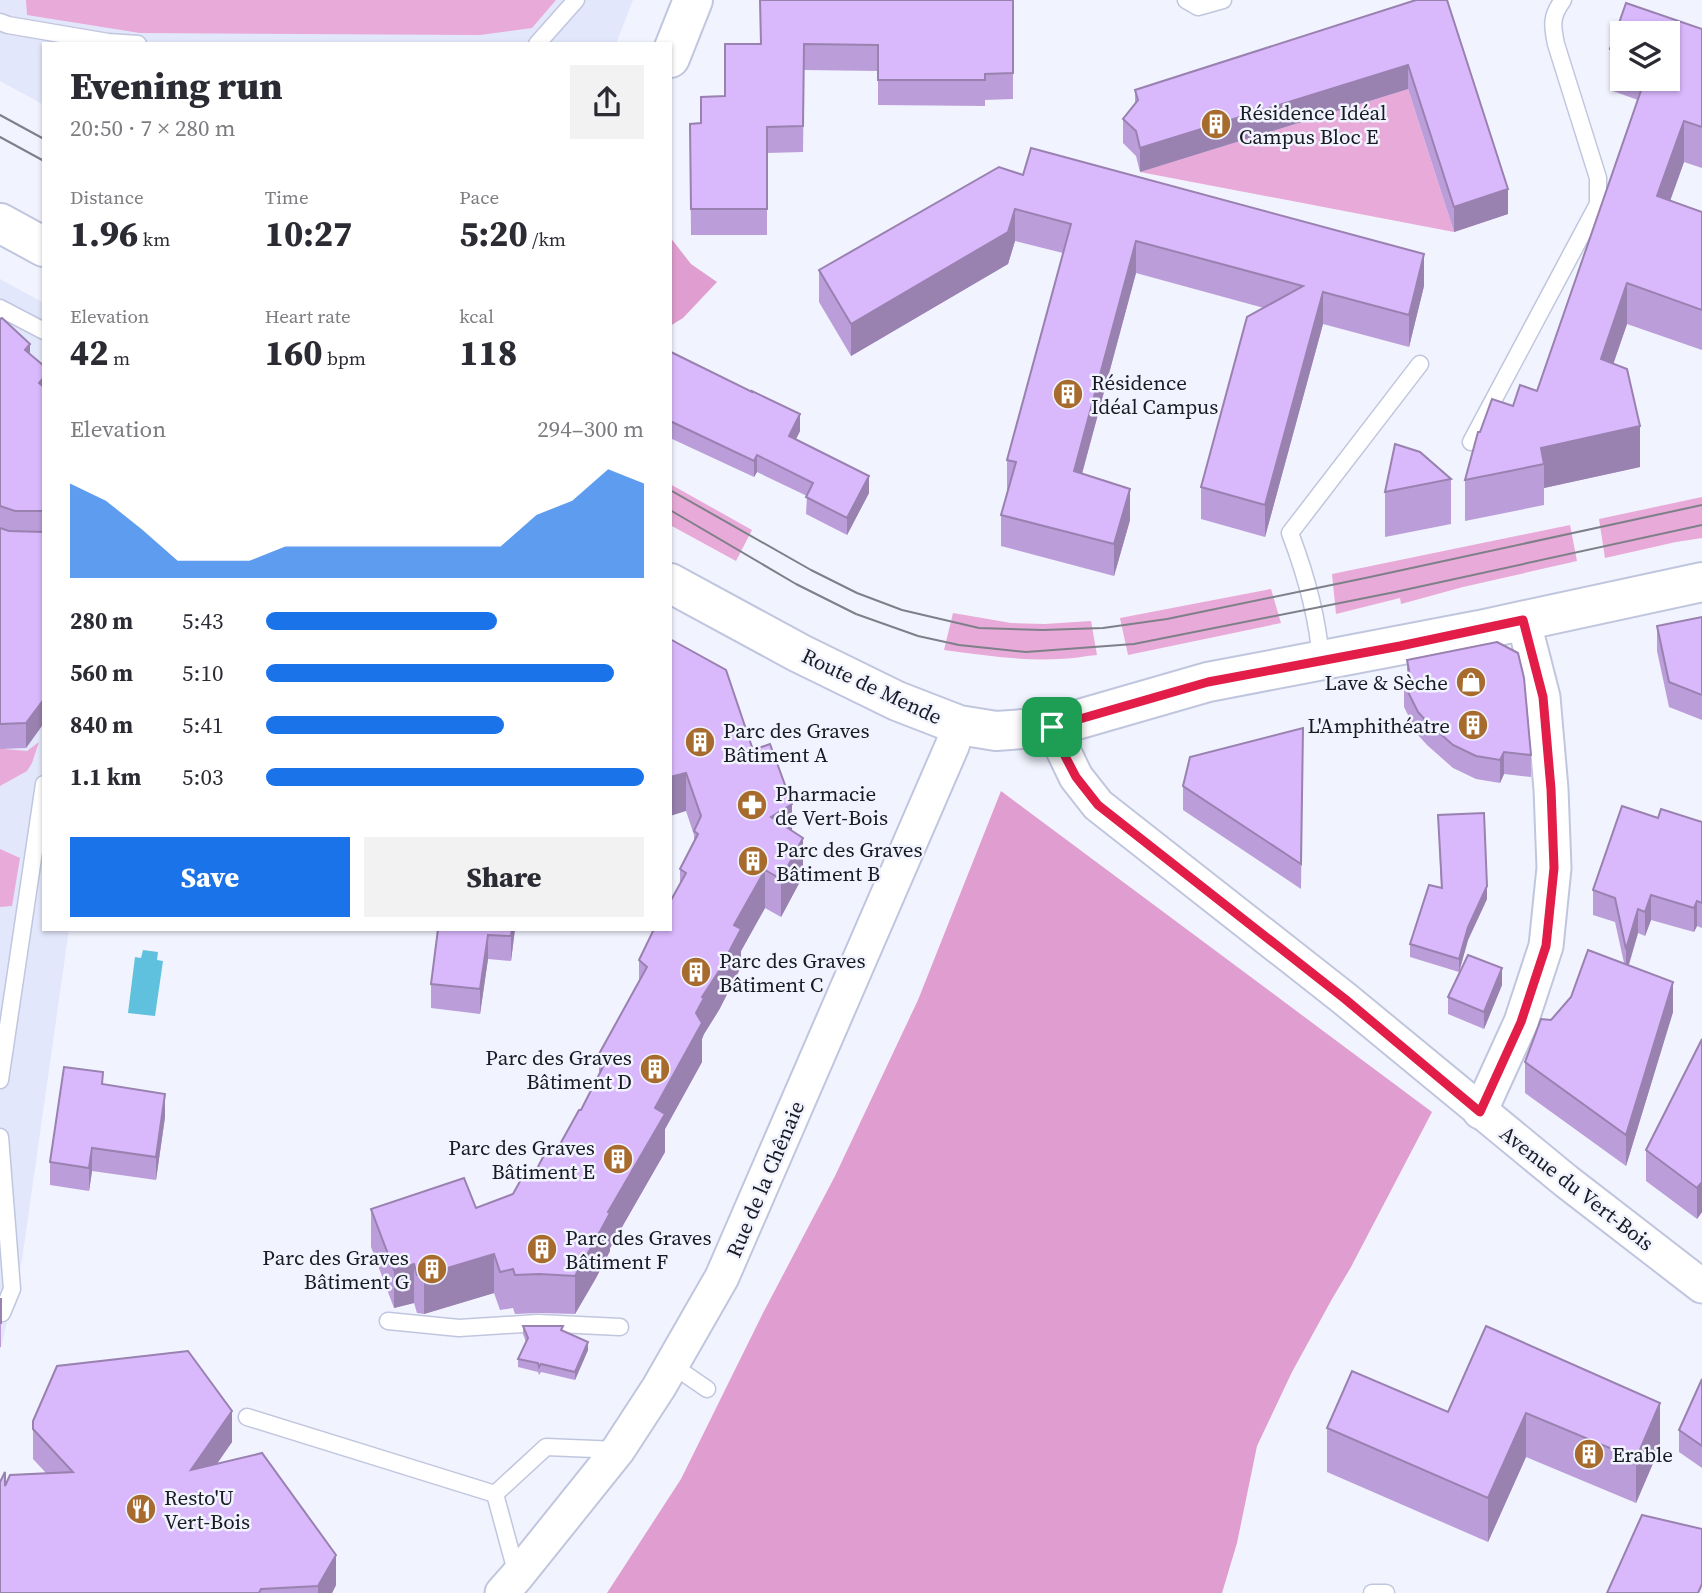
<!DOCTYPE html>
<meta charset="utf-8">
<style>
:root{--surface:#fff;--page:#f2f2f3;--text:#2b2b33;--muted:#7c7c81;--accent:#1a73e8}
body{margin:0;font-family:"Source Serif 4",serif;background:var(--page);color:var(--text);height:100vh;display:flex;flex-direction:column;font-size:26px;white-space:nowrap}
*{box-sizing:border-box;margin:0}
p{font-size:23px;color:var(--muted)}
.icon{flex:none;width:38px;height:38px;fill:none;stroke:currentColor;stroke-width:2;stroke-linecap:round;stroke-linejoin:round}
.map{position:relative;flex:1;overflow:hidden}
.side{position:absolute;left:42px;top:42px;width:630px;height:889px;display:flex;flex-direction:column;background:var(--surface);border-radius:0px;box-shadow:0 2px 5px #0004}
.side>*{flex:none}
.controls{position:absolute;left:1610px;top:21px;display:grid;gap:14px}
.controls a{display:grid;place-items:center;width:70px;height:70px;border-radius:0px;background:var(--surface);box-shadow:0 2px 5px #0004;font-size:35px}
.pin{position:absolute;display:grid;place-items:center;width:60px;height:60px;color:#fff;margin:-30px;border-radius:14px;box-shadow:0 4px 10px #0006}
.round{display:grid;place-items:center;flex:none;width:74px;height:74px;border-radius:0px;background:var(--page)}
.head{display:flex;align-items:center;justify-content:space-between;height:119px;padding:0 28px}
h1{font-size:38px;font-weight:800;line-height:52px}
.stats{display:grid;grid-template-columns:repeat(3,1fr);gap:10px;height:119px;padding:7px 28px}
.stats div{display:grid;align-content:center}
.stats b{font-size:35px;font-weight:800}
.stats small{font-size:19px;font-weight:400}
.stats p{font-size:19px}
.chart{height:196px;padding:14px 28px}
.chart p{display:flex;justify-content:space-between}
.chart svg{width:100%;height:126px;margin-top:7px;fill:var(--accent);opacity:.7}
.button{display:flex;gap:14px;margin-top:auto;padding:14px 28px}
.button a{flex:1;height:80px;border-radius:0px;background:var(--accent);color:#fff;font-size:28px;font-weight:800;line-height:80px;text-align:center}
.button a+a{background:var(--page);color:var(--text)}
ul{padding:0 28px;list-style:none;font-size:23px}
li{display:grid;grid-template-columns:112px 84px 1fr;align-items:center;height:52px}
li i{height:18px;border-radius:9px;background:var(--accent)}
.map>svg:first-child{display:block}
</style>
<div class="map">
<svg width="1702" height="1593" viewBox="0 0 1702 1593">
<rect width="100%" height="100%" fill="#f1f3fe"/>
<!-- built -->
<g fill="#e3e7fb">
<path d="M0,0h633l-17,44h-572v61l-44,-24z"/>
<path d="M0,279l44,24v626h25l-47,331 -22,91z"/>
</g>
<!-- green -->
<g fill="#e8aad8">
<path d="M26,0h530l-24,28 -52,7 -340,-2 -113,-18z"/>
<path d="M1408,89l46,143 -314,-60z"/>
<path d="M670,484l82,46 -16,31 -66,-36z"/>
<path d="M1702,497v41l-26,4 -71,16 -6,-39z"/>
<path d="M1570,525l7,36 -114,26 -62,17 -1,-6 -64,16 -4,-40z"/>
<path d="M1271,589l10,34 -153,32 -8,-37z"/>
<path d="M953,613l58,10 34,1 46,-3 6,34c-13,1 -26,4 -38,4 -39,2 -77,-4 -115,-9z"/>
<path d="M0,694l5,55 22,2 12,-9 -7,21 -5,8 -27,15z"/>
<path d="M0,849l20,9 -8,48 -12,1z"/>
</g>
<!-- forest -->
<g fill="#df9ecf">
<path d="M670,237l21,27 26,18 -34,36 -13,8z"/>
<path d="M1001,791l431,321 -81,155 -19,32 -40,73 -35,74 -20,97 -15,50h-615l74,-114 82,-166 72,-137 83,-176z"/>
</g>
<!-- water -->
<path fill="#60c1de" d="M143,950l15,2 -1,8 6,1 -8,55 -27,-3 7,-56 6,1z"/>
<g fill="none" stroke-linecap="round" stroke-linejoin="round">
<!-- lane casing -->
<g stroke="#c1c6df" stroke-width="19">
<g id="lane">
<path d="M1186,0l12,7 25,-7"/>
<path d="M0,22l8,3 100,17 30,2"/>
<path d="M537,44l39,-44"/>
<path d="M0,308l44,23"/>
<path d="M1471,442l127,-238v-26l-42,-134c-4,-19 -5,-28 7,-44"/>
<path d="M1321,662c-3,-45 -15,-87 -31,-129l130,-169"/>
<path d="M0,1080l44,-296"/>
<path d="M0,1137l12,152 -10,24"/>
<path d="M388,1321l71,7 79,-5 82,4"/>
<path d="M672,1365l35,24"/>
<path d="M247,1417l248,77"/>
<path d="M517,1575l-22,-81 51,-47 72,3"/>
<path d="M1372,1593h14"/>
</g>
</g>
<!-- street casing -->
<g stroke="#c1c6df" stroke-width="37">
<g id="street">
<path d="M1052,727l24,50 22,28 247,194 221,182 136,105"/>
<path d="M1480,1112l41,-90 25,-76 8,-78 -3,-79 -8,-92 -20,-78"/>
<path d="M502,1593l15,-17 101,-126 41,-63 63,-110 230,-531 7,-21"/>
</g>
</g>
<!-- secondary casing -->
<g stroke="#c1c6df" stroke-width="42">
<g id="secondary">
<path d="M670,58l23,-58"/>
<path d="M0,223l44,24"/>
<path d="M670,583l129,70 98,48 62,24 37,6 56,-4 156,-45 272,-52 222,-48"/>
</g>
</g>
<!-- lane -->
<use href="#lane" stroke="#fff" stroke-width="16"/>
<!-- street -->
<use href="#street" stroke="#fff" stroke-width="33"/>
<!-- secondary -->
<use href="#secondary" stroke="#fff" stroke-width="38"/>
<!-- tram -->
<g stroke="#7e8089" stroke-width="2">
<path d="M0,115l44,24"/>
<path d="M0,137l44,24"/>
<path d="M670,490l141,80 46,23 45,17 77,18 64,2 60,-2 64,-9 203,-42 332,-72"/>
<path d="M670,510l126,74 60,30 62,22 41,9 67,7 108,-8 261,-52 307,-67"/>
</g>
</g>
<!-- wall -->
<g fill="#bb9ed9" fill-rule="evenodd">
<path d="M1013,0v99l-28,1v6l-107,-1v-34l-74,-1 -1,82 -36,1v82h-76l-1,-111 11,-1 24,-27 35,-52z"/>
<path d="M1416,0l92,214 -54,18 -46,-143 -268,83 -4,-16 -13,-13v-24l12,-15v-14z"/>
<path d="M1626,3l76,26v139l-18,-6 -14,39 32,11v138l-75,-26 -14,40 14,5 13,57v41l-96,21v17l-79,16v-41l13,-48h2l12,-33 21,7 7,-21 17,6 101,-291 -28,-10v-41zM1622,33h46v46h-46z"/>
<path d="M1023,175l401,111 -15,61 -86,-23 -58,213 -64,-18v-32l63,-179 -128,-35 -54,201 48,46 -16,56 -113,-30v-31l6,-23v-32l56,-207 -48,-12 -7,23 -157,92 -32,-54v-32z"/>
<path d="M0,319l30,36 14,11v357l-18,25 -26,1z"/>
<path d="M670,354l130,77 -4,8 73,54 -22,42 -41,-21 1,-18 -50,-24 -3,5 -84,-39z"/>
<path d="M1451,479v45l-66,13v-45z"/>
<path d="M1702,617v103l-33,-13 -12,-56v-25z"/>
<path d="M670,639l83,111 39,81 11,45 -22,41 -16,-9 -24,43v16l-22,43 -15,24 -2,5v23l-37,67v23l-55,96v3l-14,27 -21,36 -36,-1 -24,1 -2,-6 -13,2 -6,-17 -70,21 -7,-1 -3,-10 -20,5 -23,-61v-38l105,-1 37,-14 19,-16 27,-32 22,-36 18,-36v-20l40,-71v-23l31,-31 10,-44v-16l14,-28v-6l-8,-24z"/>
<path d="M1407,660l124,95v22l-27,-3 -4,9 -24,-4 -23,-11 -26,-23 -9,-10 -14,-28v-23l3,-1z"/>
<path d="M1303,728l-2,161 -118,-79v-24z"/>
<path d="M1438,815l49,84 -19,41 -9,32 -49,-15v-13l31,-56z"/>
<path d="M1658,818l44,4v106l-5,-2 -3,6 -43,-12 -6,16 -7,-3 -9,32 44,47 -47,154 -101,-73v-31l26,-42 73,-57 -9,-41 -22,-7v-25z"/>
<path d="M438,929h77l-4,32 -23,-2 -8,55 -49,-6v-24z"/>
<path d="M1502,985l-18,44 -36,-15v-17z"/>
<path d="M1702,1039v173l-5,7 -51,-38v-31z"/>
<path d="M165,1117l-9,63 -64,-9 -3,20 -39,-6v-23z"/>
<rect x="0" y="1299" width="1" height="48"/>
<path d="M523,1326l40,5 25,19 -13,30 -34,-8 -2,3 -1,-3 -20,-5v-8l8,-17 -3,-8z"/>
<path d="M1486,1326l174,121 -24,56 -110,-46 -38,85 -161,-70v-44l121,-16z"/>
<path d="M1702,1379v89l-23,-16v-22z"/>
<path d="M33,1421l199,21 -15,22 119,121 -4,8h-332l5,-107 41,-13 -13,-14z"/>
</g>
<!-- shaded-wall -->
<g fill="#9981b0">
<path d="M1408,65v24l-268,83v-24z"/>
<path d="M1684,121v41l-27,75v-41z"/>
<path d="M1508,189v25l-54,18v-25z"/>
<path d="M1015,209v32l-7,23 -157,92v-32z"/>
<path d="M1136,241v32l-62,230v-32z"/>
<path d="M1424,254v32l-15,61v-32z"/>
<path d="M1627,283v41l-26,76v-41z"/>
<path d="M1323,292v32l-58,213v-32z"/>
<path d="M30,344v25l-5,-19z"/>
<path d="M44,377v24l-5,-18z"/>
<path d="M800,414v17l-11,22v-17z"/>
<path d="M1640,426v41l-96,21v-24l-3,-16z"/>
<path d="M757,455v17l-3,5v-16z"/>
<path d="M869,476v17l-22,42v-17z"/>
<path d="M1130,489v31l-16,56v-32z"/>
<path d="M44,699v24l-18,25v-25z"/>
<path d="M1504,752v22l-4,9v-23z"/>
<path d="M686,773v38l-16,5v-39z"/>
<path d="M792,804v39l-21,-26z"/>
<path d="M803,838v38l-22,41v-38z"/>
<path d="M765,870v38l-24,43v16l-22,43 -15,24 -2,5v23l-37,67v23l-55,96v3l-14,27 -21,36v-38l33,-64 47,-104 79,-183z"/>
<path d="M1487,886v13l-19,41 -9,32v-13l9,-32z"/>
<path d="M1651,895v25l-6,16v-24z"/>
<path d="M1697,901v25l-3,6v-24z"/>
<path d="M1638,909v24l-12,40v-24z"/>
<path d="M512,929h3l-4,32v-25z"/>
<path d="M488,935v24l-8,55v-25z"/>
<path d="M1502,968v17l-18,44v-17z"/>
<path d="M1673,982v30l-47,154v-31z"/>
<path d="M165,1094v23l-9,63v-23z"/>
<path d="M92,1148v23l-3,20v-23z"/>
<path d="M1702,1182v30l-5,7v-31z"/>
<path d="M494,1254v39l-70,21v-39z"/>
<path d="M414,1264v39l-20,5v-38z"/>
<path d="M588,1342v8l-13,30v-8z"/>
<path d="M1660,1403v44l-24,56v-44z"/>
<path d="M232,1411v31l-41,58v-30z"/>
<path d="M1526,1413v44l-38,85v-44z"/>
<path d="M336,1555v30l-4,8h-14v-7z"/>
</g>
<!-- building -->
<g fill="#dab8fc" stroke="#9981b0" stroke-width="2">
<path d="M760,0h253v73l-28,1v6h-107v-35l-74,-1 -1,82 -36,1v82h-76l-1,-85 11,-1v-26l24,-1v-52h36z"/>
<path d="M1416,0h31l61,189 -54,18 -46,-142 -268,83 -4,-17 -13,-12 15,-19 -3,-10z"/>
<path d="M1626,3l76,26v98l-18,-6 -27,75 45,16v98l-75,-27 -26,76 26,10 13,57 -99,22 3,16 -79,16 13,-48h2l12,-33 21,7 7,-21 17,6 108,-312h23v-46h-46v21l-12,-5z"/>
<path d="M1031,148l393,106 -15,61 -86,-23 -58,213 -64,-18 46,-170 56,-31 -167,-45 -62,230 56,18 -16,55 -113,-29 15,-53 -9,-2 64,-236 -56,-15 -7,23 -157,92 -32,-54 180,-103 24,8z"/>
<path d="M2,318l28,26 -5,6 19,16v11l-5,6 5,4v124h-29l-15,-5v-187z"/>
<path d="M671,352l81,40v-1l48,23 -11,22 80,40 -22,42 -41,-21 7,-14 -56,-28 -3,6 -84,-40v-67z"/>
<path d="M1395,444l25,8 31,27 -66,13z"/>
<path d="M0,528l9,3 35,1v167l-18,24 -26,1z"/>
<path d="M1702,617v78l-33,-13 -12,-56z"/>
<path d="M670,639l56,31 27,80 17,-6 22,60 -21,13 32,21 -22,41 -16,-9 -31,55 7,4 -22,42 -17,26 2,1 -8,15 6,10 -47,85 10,6 -57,98 2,1 -14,26 -21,37 -36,-2 -24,1 -2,-6 -13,3 -6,-18 -70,21h-7l-3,-11 -20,6 -23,-61 93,-31 12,30 37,-14 11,-20 8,4 18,-34 9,2 20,-36h2l26,-51 -8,-5 48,-87 -8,-7 15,-31h16v-27l16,-29 -6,-4 18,-35 -4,-3 7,-15 -15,-43 -16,4z"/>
<path d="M1497,642l21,11 6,25 7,77 -27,-3 -4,8 -24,-4 -23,-11 -26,-23 -9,-10 -14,-28 7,-3 -4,-21z"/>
<path d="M1303,728l-2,136 -118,-78 7,-29z"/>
<path d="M1622,806l36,12 3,-9 41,13v81l-5,-2 -3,7 -43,-13 -6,17 -7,-3 -12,40 -11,-51 -22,-8z"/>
<path d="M1484,813l3,73 -19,41 -9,32 -49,-15 19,-59 13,3 -4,-73z"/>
<path d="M438,929h74l-1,7 -23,-1 -8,54 -49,-5z"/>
<path d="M1588,950l85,32 -47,153 -101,-73 16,-43 10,1 20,-23z"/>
<path d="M1468,955l34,13 -18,44 -36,-15z"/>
<path d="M1702,1039v143l-5,6 -51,-38z"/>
<path d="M64,1067l39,5 -1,12 63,10 -9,63 -64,-9 -3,20 -39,-6z"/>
<rect x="0" y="1299" width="1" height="24"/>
<path d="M523,1326h40l-2,4 27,12 -13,30 -34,-8 -2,3 -1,-4 -20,-4 10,-21z"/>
<path d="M1486,1326l174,77 -24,56 -110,-46 -38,85 -161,-70 25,-57 96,41z"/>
<path d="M188,1351l44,60 -41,59 71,-17 74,102 -18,31 -57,3 -2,4h-259v-111l5,-10v14l5,-11 63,-3 -40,-43v-8l24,-55z"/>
<path d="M1702,1379v67l-23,-16z"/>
<path d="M1642,1515l60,14v55l-4,9h-91z"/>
</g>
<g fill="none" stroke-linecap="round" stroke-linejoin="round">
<!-- route casing -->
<g stroke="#fff" stroke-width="14">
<path id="route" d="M1523,620l20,77 8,92 3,79 -8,78 -25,76 -41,90 -135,-113 -247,-194 -22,-28 -11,-21 -13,-29 156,-45 192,-36z"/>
</g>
<!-- route -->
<use href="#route" stroke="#e11d48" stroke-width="9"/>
</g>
<!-- icons -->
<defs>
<g id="building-disc" transform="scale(1.575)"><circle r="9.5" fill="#a76b2e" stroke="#f1f3fe"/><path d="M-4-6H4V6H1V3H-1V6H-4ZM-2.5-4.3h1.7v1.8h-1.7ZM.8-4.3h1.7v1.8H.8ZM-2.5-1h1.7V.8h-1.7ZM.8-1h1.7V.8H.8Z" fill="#fff"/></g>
<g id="shop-disc" transform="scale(1.575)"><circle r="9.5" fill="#a76b2e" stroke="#f1f3fe"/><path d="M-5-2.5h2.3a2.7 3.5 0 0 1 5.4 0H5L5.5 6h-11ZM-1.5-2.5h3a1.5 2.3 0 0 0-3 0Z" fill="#fff"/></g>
<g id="pharmacy-disc" transform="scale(1.575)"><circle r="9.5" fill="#a76b2e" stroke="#f1f3fe"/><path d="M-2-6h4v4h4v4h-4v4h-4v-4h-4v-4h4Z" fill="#fff"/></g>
<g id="restaurant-disc" transform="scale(1.575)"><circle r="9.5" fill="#a76b2e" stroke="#f1f3fe"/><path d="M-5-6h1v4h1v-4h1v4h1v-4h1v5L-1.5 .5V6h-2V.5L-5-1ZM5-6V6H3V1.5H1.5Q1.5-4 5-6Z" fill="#fff"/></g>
</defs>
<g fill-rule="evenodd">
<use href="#building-disc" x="1216" y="124"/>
<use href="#building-disc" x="1068" y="394"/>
<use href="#shop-disc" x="1471" y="682"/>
<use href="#building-disc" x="1473" y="725"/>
<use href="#building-disc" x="700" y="742"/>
<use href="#pharmacy-disc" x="752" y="805"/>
<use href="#building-disc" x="753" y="861"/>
<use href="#building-disc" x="696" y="972"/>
<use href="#building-disc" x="655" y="1069"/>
<use href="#building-disc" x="618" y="1159"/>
<use href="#building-disc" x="542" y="1249"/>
<use href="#building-disc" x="432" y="1269"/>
<use href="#building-disc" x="1589" y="1454"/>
<use href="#restaurant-disc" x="141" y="1509"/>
</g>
<g text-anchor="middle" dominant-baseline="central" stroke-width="5" stroke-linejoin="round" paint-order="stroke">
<!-- poi labels -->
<g font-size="21" fill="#191a23" stroke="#f1f3fe" text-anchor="start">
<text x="1239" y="112">Résidence Idéal<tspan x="1239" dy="24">Campus Bloc E</tspan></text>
<text x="1091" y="382">Résidence<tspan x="1091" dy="24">Idéal Campus</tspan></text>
<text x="1448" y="682" text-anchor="end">Lave &amp; Sèche</text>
<text x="1450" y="725" text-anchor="end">L'Amphithéatre</text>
<text x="723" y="730">Parc des Graves<tspan x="723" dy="24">Bâtiment A</tspan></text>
<text x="775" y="793">Pharmacie<tspan x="775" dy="24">de Vert-Bois</tspan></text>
<text x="776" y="849">Parc des Graves<tspan x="776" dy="24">Bâtiment B</tspan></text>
<text x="719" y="960">Parc des Graves<tspan x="719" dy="24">Bâtiment C</tspan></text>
<text x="632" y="1057" text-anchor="end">Parc des Graves<tspan x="632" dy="24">Bâtiment D</tspan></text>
<text x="595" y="1147" text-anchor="end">Parc des Graves<tspan x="595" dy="24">Bâtiment E</tspan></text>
<text x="565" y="1237">Parc des Graves<tspan x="565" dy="24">Bâtiment F</tspan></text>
<text x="409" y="1257" text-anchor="end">Parc des Graves<tspan x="409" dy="24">Bâtiment G</tspan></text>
<text x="1612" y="1454">Erable</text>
<text x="164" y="1497">Resto'U<tspan x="164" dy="24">Vert-Bois</tspan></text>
</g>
<!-- street labels -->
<g font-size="21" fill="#191a23" stroke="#f1f3fe">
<text transform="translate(872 686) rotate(25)">Route de Mende</text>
<text transform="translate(765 1179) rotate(-67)">Rue de la Chênaie</text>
<text transform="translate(1577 1188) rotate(38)">Avenue du Vert-Bois</text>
</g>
</g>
</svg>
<div class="controls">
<a><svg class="icon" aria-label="layers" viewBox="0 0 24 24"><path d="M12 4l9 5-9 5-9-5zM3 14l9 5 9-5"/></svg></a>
</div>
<div class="pin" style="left:1052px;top:727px;background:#1e9e55"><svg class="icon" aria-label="arrive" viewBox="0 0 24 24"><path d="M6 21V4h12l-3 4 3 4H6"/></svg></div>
<section class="side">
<div class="head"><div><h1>Evening run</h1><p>20:50 · 7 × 280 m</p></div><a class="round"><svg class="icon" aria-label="share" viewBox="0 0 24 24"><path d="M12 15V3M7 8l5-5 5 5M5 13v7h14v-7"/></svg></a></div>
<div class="stats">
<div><p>Distance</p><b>1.96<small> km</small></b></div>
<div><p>Time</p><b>10:27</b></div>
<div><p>Pace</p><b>5:20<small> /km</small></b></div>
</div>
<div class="stats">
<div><p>Elevation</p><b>42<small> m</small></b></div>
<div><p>Heart rate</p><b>160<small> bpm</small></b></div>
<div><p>kcal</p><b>118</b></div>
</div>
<div class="chart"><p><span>Elevation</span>294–300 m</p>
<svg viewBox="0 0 160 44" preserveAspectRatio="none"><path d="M0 44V11L10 17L20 27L30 38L40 38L50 38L60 33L70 33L80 33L90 33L100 33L110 33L120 33L130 22L140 17L150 6L160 11V44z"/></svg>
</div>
<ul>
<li><b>280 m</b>5:43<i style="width:61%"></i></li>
<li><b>560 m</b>5:10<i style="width:92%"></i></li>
<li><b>840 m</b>5:41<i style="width:63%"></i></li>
<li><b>1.1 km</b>5:03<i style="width:100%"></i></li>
</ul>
<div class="button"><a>Save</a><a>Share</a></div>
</section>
</div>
